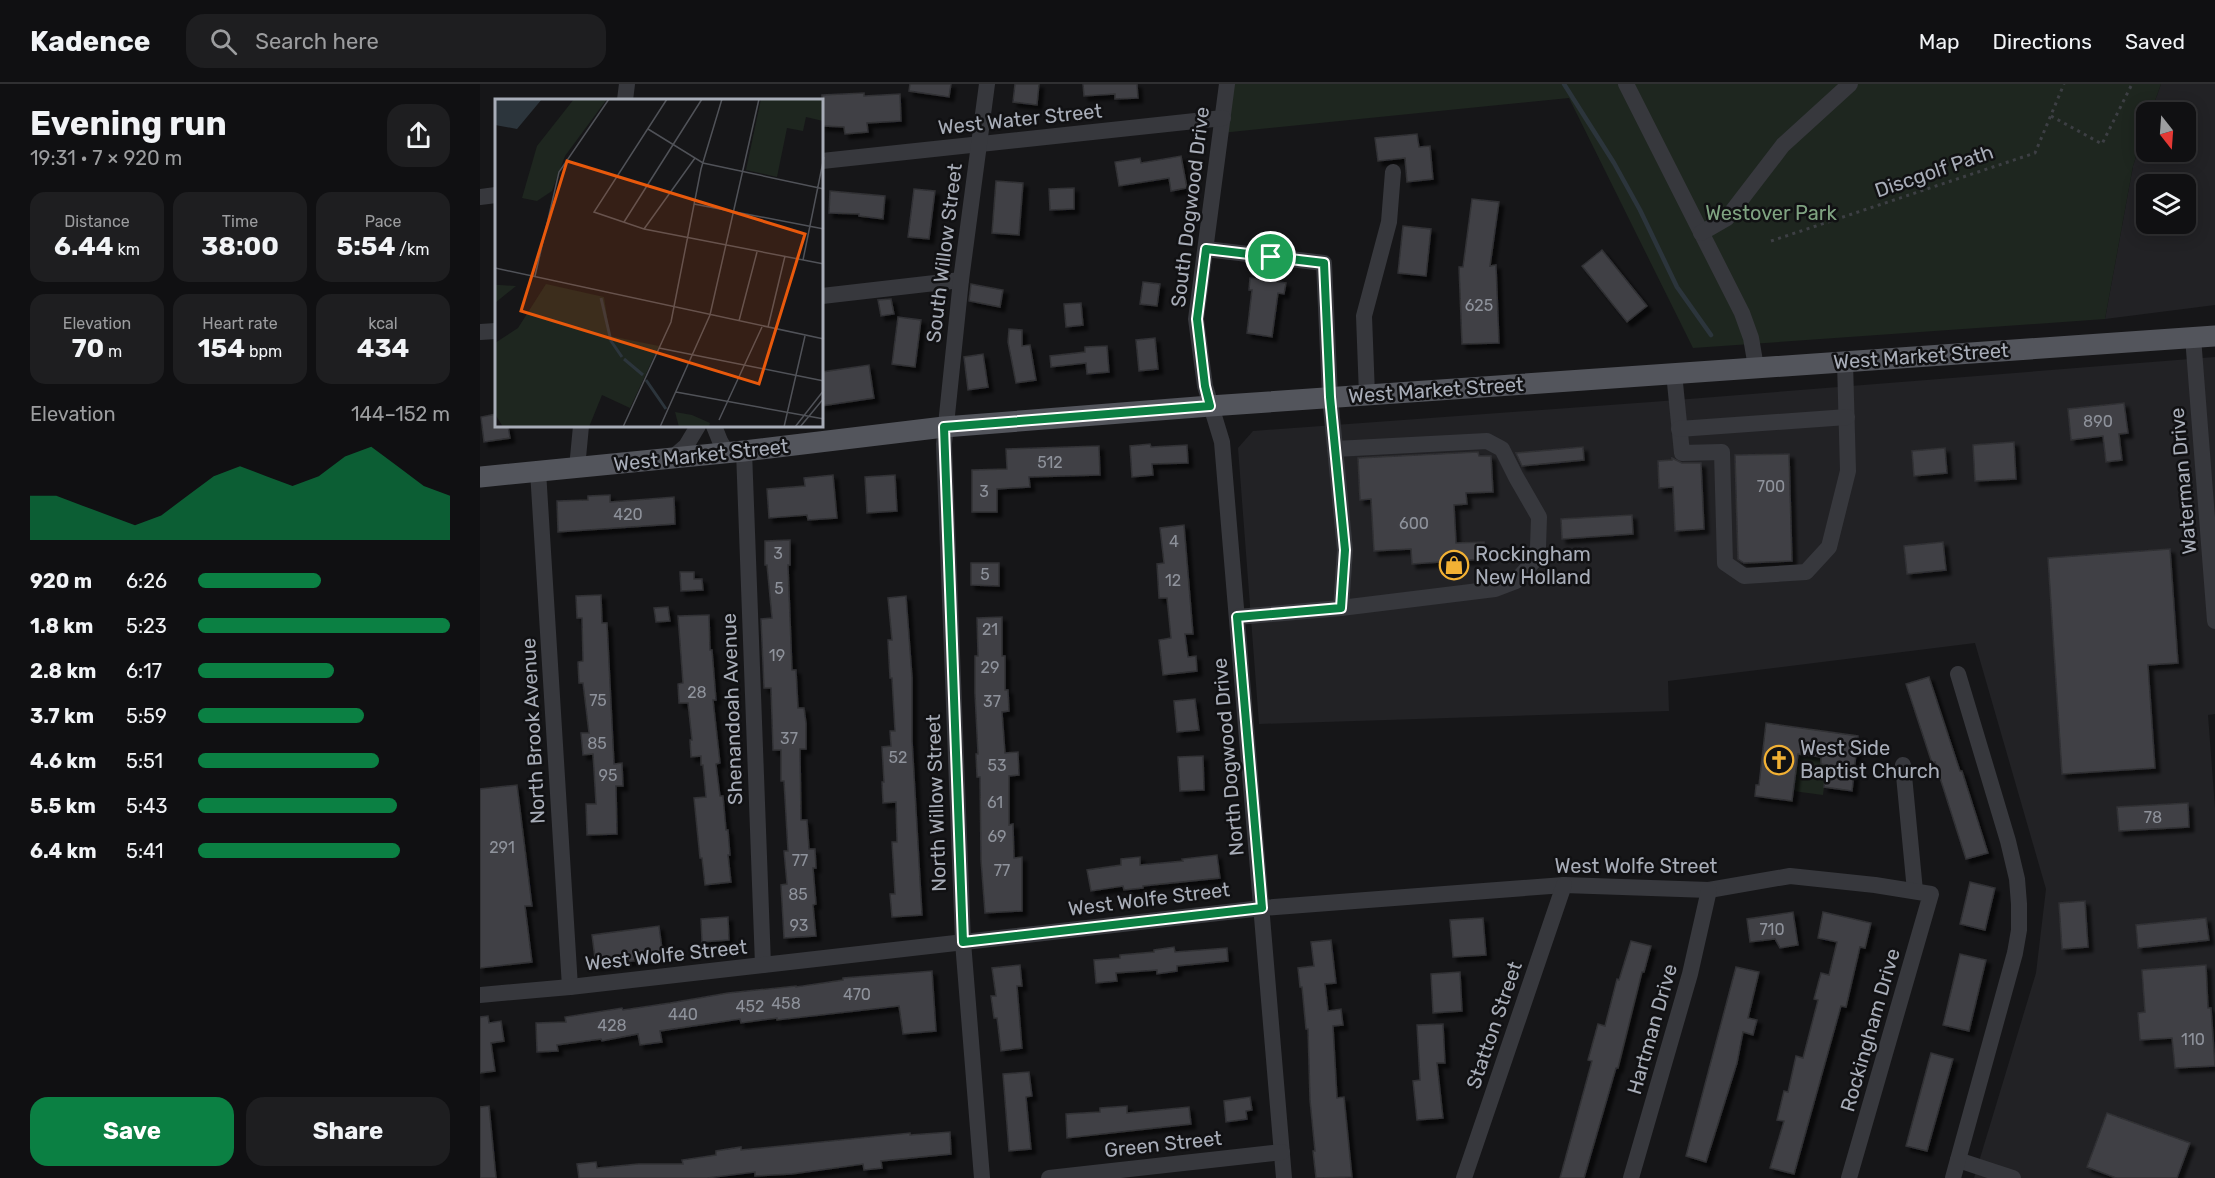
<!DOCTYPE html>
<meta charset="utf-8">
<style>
:root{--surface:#101012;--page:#1e1e20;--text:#f1f3f6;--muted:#9c9d9f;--line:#303032;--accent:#0b8043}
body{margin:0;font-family:Rubik,sans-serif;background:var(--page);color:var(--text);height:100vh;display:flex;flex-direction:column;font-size:22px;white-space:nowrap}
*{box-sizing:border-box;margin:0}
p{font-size:20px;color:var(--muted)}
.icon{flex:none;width:33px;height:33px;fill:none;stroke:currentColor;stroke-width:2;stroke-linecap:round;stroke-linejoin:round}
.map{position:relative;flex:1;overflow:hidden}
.side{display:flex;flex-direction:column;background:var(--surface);width:480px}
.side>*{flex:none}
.needle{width:39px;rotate:163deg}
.tools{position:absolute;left:1656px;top:18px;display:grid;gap:12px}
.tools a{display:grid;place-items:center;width:60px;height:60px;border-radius:12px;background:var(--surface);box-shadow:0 3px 15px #0003,0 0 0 2px var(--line);font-size:30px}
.pin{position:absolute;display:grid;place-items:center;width:51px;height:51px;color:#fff;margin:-26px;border:3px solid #fff;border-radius:50%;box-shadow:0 2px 6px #0007}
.round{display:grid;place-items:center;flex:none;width:63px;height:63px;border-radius:18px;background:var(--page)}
.summary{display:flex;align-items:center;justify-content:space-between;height:102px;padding:0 30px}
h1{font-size:33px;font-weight:700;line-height:45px}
.metrics{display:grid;grid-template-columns:repeat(3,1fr);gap:9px;height:102px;padding:6px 30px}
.metrics div{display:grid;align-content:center;border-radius:15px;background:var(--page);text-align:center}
.metrics b{font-size:26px;font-weight:700}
.metrics small{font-size:16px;font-weight:400}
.metrics p{font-size:16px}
.chart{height:168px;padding:12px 30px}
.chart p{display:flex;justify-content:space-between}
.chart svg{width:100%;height:108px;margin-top:6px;fill:var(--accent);opacity:.7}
.button{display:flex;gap:12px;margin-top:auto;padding:12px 30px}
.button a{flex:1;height:69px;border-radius:18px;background:var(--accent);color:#fff;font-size:24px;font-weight:700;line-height:69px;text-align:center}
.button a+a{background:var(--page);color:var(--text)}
ul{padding:0 30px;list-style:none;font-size:20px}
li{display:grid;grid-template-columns:96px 72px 1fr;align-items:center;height:45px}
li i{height:15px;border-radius:8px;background:var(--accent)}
header{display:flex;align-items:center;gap:36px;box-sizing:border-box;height:84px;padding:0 30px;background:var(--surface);border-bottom:2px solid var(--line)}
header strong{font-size:28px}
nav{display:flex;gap:33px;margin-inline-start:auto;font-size:21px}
.search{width:420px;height:54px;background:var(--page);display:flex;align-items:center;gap:15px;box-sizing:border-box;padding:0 21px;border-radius:18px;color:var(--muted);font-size:22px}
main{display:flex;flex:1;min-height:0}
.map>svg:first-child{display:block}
</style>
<header>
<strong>Kadence</strong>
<div class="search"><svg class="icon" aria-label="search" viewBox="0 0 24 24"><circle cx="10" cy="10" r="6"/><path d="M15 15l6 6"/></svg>Search here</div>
<nav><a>Map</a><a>Directions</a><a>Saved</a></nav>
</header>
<main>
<section class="side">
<div class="summary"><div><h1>Evening run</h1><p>19:31 · 7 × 920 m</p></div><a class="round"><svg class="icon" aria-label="share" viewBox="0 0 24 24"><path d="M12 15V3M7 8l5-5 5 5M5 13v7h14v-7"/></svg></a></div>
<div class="metrics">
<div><p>Distance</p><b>6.44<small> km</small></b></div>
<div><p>Time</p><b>38:00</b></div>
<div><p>Pace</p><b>5:54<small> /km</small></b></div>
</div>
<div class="metrics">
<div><p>Elevation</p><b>70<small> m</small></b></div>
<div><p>Heart rate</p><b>154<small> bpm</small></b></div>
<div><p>kcal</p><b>434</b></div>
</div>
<div class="chart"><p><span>Elevation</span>144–152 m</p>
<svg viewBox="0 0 160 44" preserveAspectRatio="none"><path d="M0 44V26L10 26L20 30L30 34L40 38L50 34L60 26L70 18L80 14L90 18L100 22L110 18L120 10L130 6L140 14L150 22L160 26V44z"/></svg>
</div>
<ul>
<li><b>920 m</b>6:26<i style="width:49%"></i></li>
<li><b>1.8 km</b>5:23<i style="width:100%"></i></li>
<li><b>2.8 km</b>6:17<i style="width:54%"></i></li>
<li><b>3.7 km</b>5:59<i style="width:66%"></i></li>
<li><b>4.6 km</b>5:51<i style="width:72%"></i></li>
<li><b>5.5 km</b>5:43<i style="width:79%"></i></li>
<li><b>6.4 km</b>5:41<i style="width:80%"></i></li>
</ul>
<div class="button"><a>Save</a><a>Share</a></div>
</section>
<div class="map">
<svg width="1735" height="1094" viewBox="0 0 1735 1094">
<defs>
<filter id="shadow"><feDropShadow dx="4.5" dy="4.5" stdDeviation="1.5" flood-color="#0009"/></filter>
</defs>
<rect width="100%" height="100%" fill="#161618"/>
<!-- built -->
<g fill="#222225" fill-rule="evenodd">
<path d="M1681,0h54v221l-110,14 28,-153 13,-40v26h40v-40h-35zM1666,100h40v40h-40z"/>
<path d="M1735,273v357l-7,1 7,93v370h-241l62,-205 10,-84 -71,-246 -307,38 1,30 -410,13 -21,-276 15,-17 398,-29z"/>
</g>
<!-- green -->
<g fill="#1e261f">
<path d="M748,0h933l-10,28h-5v14l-13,40 -28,153 -412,29 -124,-250 -348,35z"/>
<path d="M1318,664l23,9v7l6,1 -4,30 -30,-4z"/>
</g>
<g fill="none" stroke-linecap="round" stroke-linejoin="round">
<!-- stream -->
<path stroke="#2c353c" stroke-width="4.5" d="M1084,0l50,79 26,47 37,77 34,48"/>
</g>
<!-- building -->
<g fill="#404145" stroke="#303034" stroke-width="1.5" filter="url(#shadow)">
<path d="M430,0h41l-2,13 -40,-6z"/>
<path d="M535,0h24l-2,21 -24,-3z"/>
<path d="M603,0h54l1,14 -23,1v-5l-31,2z"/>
<path d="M384,9v3l36,-2 1,27 -34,2 1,9 -23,2 -1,-7 -22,-1v-31z"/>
<path d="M937,50l2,13 11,-1 3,33 -26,3 -2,-24 -27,3 -3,-23z"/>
<path d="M701,72l6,32 -16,3 -2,-13 -50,8 -4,-24 25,-4 1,5z"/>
<path d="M516,97l27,2 -4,52 -27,-2z"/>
<path d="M594,104v21l-24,1 -1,-21z"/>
<path d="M434,105l21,2 -6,48 -21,-2z"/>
<path d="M350,107l55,5 -2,23 -24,-3v-2l-30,-1z"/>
<path d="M992,115l27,3 -9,64 6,-1 3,78 -37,1 -3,-77h4z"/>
<path d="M923,142l28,3 -5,47 -28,-3z"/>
<path d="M1122,166l45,56 -20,16 -45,-56z"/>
<path d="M770,194l36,5 -2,11 -6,-1 -6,44 -25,-4 5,-43h-3z"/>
<path d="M663,198l17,2 -3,22 -17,-2z"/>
<path d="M491,200l32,6 -3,17 -31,-6z"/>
<path d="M411,215l3,15 -13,2 -3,-16z"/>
<path d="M601,219l2,22 -17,2 -2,-23z"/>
<path d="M418,233l23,3 -6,47 -23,-3z"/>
<path d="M529,245l13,1v16l8,-1 6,35 -20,3 -8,-41z"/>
<path d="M675,254l3,31 -19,2 -3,-31z"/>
<path d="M627,262l2,26 -22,2 -1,-11 -35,4 -1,-11 35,-4v-5z"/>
<path d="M503,270l5,33 -20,3 -4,-33z"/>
<path d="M389,281l5,33 -52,8v-34z"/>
<path d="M1644,319l4,30 -9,1 3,26 -16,2 -3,-26 -32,4 -3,-31z"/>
<path d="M16,330v12h12l2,12 -26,4 -3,-25z"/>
<path d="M1534,358l2,37 -41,2 -2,-36z"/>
<path d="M670,360l1,3 36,-2 1,18 -36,1 1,11 -21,2 -2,-31z"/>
<path d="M619,362l1,29 -71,2 1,10 -33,2v23h-25v-42l35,-1 -1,-20z"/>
<path d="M1103,363l1,13 -62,6 -6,-13z"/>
<path d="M1465,364l2,25 -33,3 -2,-25z"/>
<path d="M998,368l1,4h12l2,36 -27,1 1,11 -13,1 2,38 28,-1 1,17 -73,5 -1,-15 -37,2 -3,-52 -11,1 -2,-42z"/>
<path d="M1309,370l3,107 -48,2 -6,-4 -3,-104z"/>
<path d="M1192,374l10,5h19l3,66 -29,2 -2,-44 -14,1 -1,-27 14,-1z"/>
<path d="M353,391l4,43 -29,2 -1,-5 -38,3 -2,-29 38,-3 -1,-8z"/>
<path d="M415,391l2,36 -30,2 -2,-36z"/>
<path d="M130,411v7l64,-5 1,27 -117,8 -1,-31 31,-1v-4z"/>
<path d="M1152,431l1,19 -71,5 -1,-20z"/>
<path d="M704,441l9,109h-8l3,23 8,-1 1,15 -34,4 -4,-35 12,-2 -4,-40h-8l-2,-34 7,-1 -4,-35z"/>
<path d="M310,456v25h-2l4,105h4l2,38h6l2,15v26h-6l1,71h6l2,29h6l1,19h-3l3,36 -3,1 3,31 -32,2 -3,-53 6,-1 -3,-33h4l-4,-70h-3v-31h-8l-2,-62h-7l-3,-69 11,-1 -5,-53h-2v-24z"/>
<path d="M1463,458l3,28 -39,4 -3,-28z"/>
<path d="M1690,465l8,114 -30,2 7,103 -93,6 -14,-216z"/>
<path d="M491,479h28v23l-28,-1z"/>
<path d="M200,488h14v7h8l1,11 -22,1z"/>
<path d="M121,511l1,28h5l7,141 8,-1 1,23h-7l1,48 -30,1 -1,-31h10l-3,-50 -10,1 -2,-22h8l-6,-50h-4l-1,-21 5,-1 -1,-43h-5l-1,-22z"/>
<path d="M426,512l6,81v63l10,175 -30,2 -2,-23h5l-3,-52h5l-1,-40 -13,1 -1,-21h2l-2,-35 9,-1 -1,-15h5l-3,-53h-2l-2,-38h4l-4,-42z"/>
<path d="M188,523l2,14 -14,1 -2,-14z"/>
<path d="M229,531l1,35h2l4,50h-3l7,63 -4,1 4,32h3l3,34h2l2,25h-2l3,27 -26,3 -3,-27h-2l-6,-60 12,-1 -3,-32h-2v-9l-10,1 -1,-17h2l-4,-37h-9l-1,-19 5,-1 -5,-67z"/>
<path d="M522,533v39h3v34h3l1,21 -7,1 3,41 13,-1 1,23 -10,1v49l4,-1 1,34 8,-1v54l-37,2 -4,-53 -1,-83h-3l-1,-23h2l-3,-60v-38h3l-1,-38z"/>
<path d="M1449,593l31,94h2l26,82 -22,6 -31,-97 -3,1 -26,-79z"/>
<path d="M715,615l4,31 -22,2 -3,-31z"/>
<path d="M1286,639l92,13 -6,55 -28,-4 3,-22 -6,-1v-7l-23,-3 -6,47 -37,-5 1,-11h3z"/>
<path d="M723,672l1,34 -24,1 -2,-34z"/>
<path d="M37,701l15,121h-7l7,56 -52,6v-179z"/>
<path d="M1708,719l1,24 -70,4 -2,-24z"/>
<path d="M737,771l3,23 -77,8v2l-19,2 -1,-4 -32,5 -4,-21 34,-5v-6l19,-2v8l43,-4 -1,-2z"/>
<path d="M1490,798l25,6 -10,42 -25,-6z"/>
<path d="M1605,817l3,46 -26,2 -3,-46z"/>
<path d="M1313,828l5,33 -18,3 -5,-9 -25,3 -3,-23z"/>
<path d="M1343,828l48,11 -6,25 -5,-1 -14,60 -5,-1 -47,168 -24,-6 14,-47 -7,-1 7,-29 4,1 8,-36 7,2 15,-58 -4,-1 7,-26 8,2 8,-33 -19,-4z"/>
<path d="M248,833l1,23 -27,2 -1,-23z"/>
<path d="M1003,834l3,37 -33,2 -3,-37z"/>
<path d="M1726,834l3,22 -71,8 -2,-23z"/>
<path d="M179,842l4,31 -67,9 -4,-31z"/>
<path d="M851,856l5,43 -11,1 3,27 13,-2 2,16 -10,1 4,72 7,-1 8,80 -36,1 -3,-27h2l-5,-51 -2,-71h-2l-4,-42h-2l-2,-19 16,-2 -3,-24z"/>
<path d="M1151,857l20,5 -7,26h-2l-24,96h-2l-32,110h-24l32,-117 -4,-1 10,-36 7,2 12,-47 2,1z"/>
<path d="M694,863l1,5 52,-4 1,13 -51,5v5l-20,3v-4l-41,3 1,8 -21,2 -2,-23 26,-2v-3l34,-3v-2z"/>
<path d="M1480,870l26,6 -17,71 -26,-6z"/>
<path d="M540,881l2,21h-5l5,62 -21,3 -4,-33h-3l-3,-22h5l-4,-28z"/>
<path d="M1726,881l2,43h3l4,58 -40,2 -3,-30 -32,2 -2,-27 7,-1 -3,-42z"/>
<path d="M1256,883l23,5 -11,46 9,2 -4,15 -10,-3 -6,31 -31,99 -20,-6z"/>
<path d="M452,887l4,60 -33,3 -4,-28 -122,14v-2l-36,5 -1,-4 -80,12 2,11 -22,3 -2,-11 -36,7 -1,-2 -44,6 1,6 -21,1 -1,-29 30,-1 -1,-5 57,-9 1,2 47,-7 58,-10 68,-7v1l47,-7v-2z"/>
<path d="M980,888l2,39 -29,2 -2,-39z"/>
<path d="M8,932l1,7 12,-2 3,20 -13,2 4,28 -15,2v-56z"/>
<path d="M963,940l2,39h-8l6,55 -26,2 -4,-39 7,-1 -3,-55z"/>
<path d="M1451,969l22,6 -26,92 -21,-5z"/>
<path d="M549,988l3,24 -6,1 5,52 -22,2 -6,-77z"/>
<path d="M770,1013l2,13 -6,1 1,8 -21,3 -2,-21z"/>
<path d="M9,1022l7,72h-16v-71z"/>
<path d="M647,1022v7l62,-6 2,17 -124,14 -1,-24 34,-2v-4z"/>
<path d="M1627,1029l83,30 -13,35h-61l-29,-11z"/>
<path d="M470,1048l1,22 -70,7 1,7 -18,2 -1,-6 -71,10 -37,2v-4l-48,6h-128l-2,-14 19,-2 1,6 41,-4h45l-1,-4 34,-5v-4l25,-4v3l169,-17v2z"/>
</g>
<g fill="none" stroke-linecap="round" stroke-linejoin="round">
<!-- path -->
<g stroke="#3d3f44" stroke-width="3" stroke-dasharray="3 4.5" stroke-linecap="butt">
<path d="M1571,32l51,28 30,-60"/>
<path d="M1291,157l264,-88 29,-69"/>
</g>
<!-- minor -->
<g stroke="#37383d" stroke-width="16">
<path d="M747,0l-31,235 9,67 17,56 62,736"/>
<path d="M1146,0l116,229 9,25 5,29"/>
<path d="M145,16l2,-16"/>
<path d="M342,77l401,-43"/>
<path d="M0,113l16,-2"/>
<path d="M1221,149l26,-15 56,-73 67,-61"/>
<path d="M726,165l118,14 6,134 15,153 -4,58"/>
<path d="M342,212l139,-16"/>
<path d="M0,248l16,-1"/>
<path d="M1713,253l22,284"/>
<path d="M1194,289l8,80 40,-1 3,111 19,13 62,-4 23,-25 19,-76 -3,-109"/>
<path d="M887,311l-3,-79 25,-94 4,-50"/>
<path d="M234,342l6,15 7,12"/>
<path d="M1199,345l168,-12"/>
<path d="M264,367l19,514"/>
<path d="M191,375l15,-13 12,-20"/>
<path d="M97,384l4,-42"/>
<path d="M58,387l32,516"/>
<path d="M757,533l104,-9 154,-19 21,-8 17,-19 5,-15 1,-30 -23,-40 -14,-28 -15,-8 -152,8"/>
<path d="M1423,681l12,126"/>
<path d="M0,911l90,-8 692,-79 302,-23 145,5 81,-14 85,9 56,9 -82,284"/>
<path d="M1478,1076l55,18"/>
<path d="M502,1094l-19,-236 -19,-498 17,-164 26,-196"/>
<path d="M569,1094l233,-26"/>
<path d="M984,1094l100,-293"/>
<path d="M1151,1094l59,-204 19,-84"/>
<path d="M1473,1094l62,-225 4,-23v-26l-2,-25 -9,-38 -50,-167"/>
</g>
<!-- major -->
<path stroke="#53555c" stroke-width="21" d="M0,393l264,-26 200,-24 266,-21 1005,-70"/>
</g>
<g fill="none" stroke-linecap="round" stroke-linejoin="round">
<!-- route casing -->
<g stroke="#fff" stroke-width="12">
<path id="route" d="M726,165l118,14 6,134 15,153 -4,58 -104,9 25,291 -299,34 -19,-515 266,-21 -5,-20 -8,-67z"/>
</g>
<!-- route -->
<use href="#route" stroke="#0b8043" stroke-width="8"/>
</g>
<!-- icons -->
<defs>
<g id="shop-ring" transform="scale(1.5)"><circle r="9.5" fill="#111113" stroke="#f2b134" stroke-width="1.5"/><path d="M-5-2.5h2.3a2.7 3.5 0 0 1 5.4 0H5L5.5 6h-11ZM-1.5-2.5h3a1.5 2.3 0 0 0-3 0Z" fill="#f2b134"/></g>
<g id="church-ring" transform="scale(1.5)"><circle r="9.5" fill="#111113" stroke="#f2b134" stroke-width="1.5"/><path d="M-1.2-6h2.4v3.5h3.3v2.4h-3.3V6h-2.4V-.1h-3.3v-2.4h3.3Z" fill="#f2b134"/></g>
</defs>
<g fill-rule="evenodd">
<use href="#shop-ring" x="974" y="481"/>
<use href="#church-ring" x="1299" y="676"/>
</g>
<g text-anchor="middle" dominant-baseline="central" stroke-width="5" stroke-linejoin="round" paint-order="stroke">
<!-- number labels -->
<g font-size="16" fill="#8e929b">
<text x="999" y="221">625</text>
<text x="1618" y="337">890</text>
<text x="570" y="378">512</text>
<text x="1291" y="402">700</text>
<text x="504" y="407">3</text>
<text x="148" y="430">420</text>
<text x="934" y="439">600</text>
<text x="694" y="457">4</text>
<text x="298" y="469">3</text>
<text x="505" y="490">5</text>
<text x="693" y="496">12</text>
<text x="299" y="504">5</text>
<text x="510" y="545">21</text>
<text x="297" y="571">19</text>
<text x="510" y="583">29</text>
<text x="217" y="608">28</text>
<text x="118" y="616">75</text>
<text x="512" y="617">37</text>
<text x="309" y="654">37</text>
<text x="117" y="659">85</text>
<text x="418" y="673">52</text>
<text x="517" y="681">53</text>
<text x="128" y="691">95</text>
<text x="515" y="718">61</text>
<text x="1673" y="733">78</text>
<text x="517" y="752">69</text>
<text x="22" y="763">291</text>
<text x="320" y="776">77</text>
<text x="522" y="786">77</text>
<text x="318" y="810">85</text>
<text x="319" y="841">93</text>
<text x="1292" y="845">710</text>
<text x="377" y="910">470</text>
<text x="306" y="919">458</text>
<text x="270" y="922">452</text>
<text x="203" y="930">440</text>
<text x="132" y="941">428</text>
<text x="1713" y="955">110</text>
</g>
<!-- street labels -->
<g font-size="20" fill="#a8adb8" stroke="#111113">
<text transform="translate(540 35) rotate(-6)">West Water Street</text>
<text transform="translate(1454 87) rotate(-19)">Discgolf Path</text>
<text transform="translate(710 123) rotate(-83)">South Dogwood Drive</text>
<text transform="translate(464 169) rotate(-83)">South Willow Street</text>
<text transform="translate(1441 272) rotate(-4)">West Market Street</text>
<text transform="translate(956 306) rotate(-4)">West Market Street</text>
<text transform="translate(221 371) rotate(-6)">West Market Street</text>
<text transform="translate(1703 397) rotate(-95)">Waterman Drive</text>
<text transform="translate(252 625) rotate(-92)">Shenandoah Avenue</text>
<text transform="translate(53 647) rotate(-93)">North Brook Avenue</text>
<text transform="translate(748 673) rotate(-95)">North Dogwood Drive</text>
<text transform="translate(456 719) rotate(-92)">North Willow Street</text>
<text x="1156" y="782">West Wolfe Street</text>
<text transform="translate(669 815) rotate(-7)">West Wolfe Street</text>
<text transform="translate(186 871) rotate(-6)">West Wolfe Street</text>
<text transform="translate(1014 941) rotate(-71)">Statton Street</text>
<text transform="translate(1172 945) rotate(-74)">Hartman Drive</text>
<text transform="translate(1390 946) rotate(-74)">Rockingham Drive</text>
<text transform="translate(683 1060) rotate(-6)">Green Street</text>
</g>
<!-- park labels -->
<g font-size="20" fill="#7fa381" stroke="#111113">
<text x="1291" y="129">Westover Park</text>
</g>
<!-- poi labels -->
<g font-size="20" fill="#a8adb8" stroke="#111113" text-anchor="start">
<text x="995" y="470">Rockingham<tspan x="995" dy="23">New Holland</tspan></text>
<text x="1320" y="664">West Side<tspan x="1320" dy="23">Baptist Church</tspan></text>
</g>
</g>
<!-- overview -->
<g transform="translate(15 15)">
<rect width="328" height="328" fill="#161618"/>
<path d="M79,0h33l-42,57 -13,35 -15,10 -15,-3 15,-52zM266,0h62v22l-17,-4 -3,14 -16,-3 -10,49 -31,-7zM51,185l58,13 6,39 49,10 -29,62 -28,-13 -13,32h-86l-8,-13v-71l23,-15zM0,186h5l16,1 -21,17zM180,313l17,3 18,8 -1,4h-30z" fill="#1e261f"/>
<path d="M0,0h47l-25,30 -22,-4z" fill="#2c353c"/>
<path fill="none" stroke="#2c353c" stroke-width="3" d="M106,199l10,43 11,16M129,260l19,16M151,281l20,29"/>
<path fill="none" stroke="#505258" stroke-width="1.5" d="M172,0l-73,113 50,17 180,35M153,30l55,34 121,26M199,105l130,25M129,123l78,-123M149,130l51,-71M308,161l21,-103M0,169l329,71M40,177l24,-104 50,-73M244,222l18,-69M273,228l17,-71M164,249l165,33M181,293l148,27M224,321l43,-93M128,328l48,-105 30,-153 21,-70M165,328l50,-112 49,-216M289,328l21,-91M300,328l29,-37M305,328l24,-29"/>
<path fill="#e8590c" fill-opacity="0.15" stroke="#e8590c" stroke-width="3" d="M72,62l238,73 -46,150 -238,-73z"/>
<rect width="328" height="328" fill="none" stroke="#a8adb8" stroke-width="3"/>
</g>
</svg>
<div class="tools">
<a><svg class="needle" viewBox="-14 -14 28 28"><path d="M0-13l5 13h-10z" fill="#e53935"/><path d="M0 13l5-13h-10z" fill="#9c9d9f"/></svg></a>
<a><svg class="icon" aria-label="layers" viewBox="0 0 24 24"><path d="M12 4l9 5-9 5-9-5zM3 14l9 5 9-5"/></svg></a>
</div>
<div class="pin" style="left:791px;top:173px;background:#1e9e55"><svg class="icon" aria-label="arrive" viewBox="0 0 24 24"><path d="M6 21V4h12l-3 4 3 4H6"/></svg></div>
</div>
</main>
